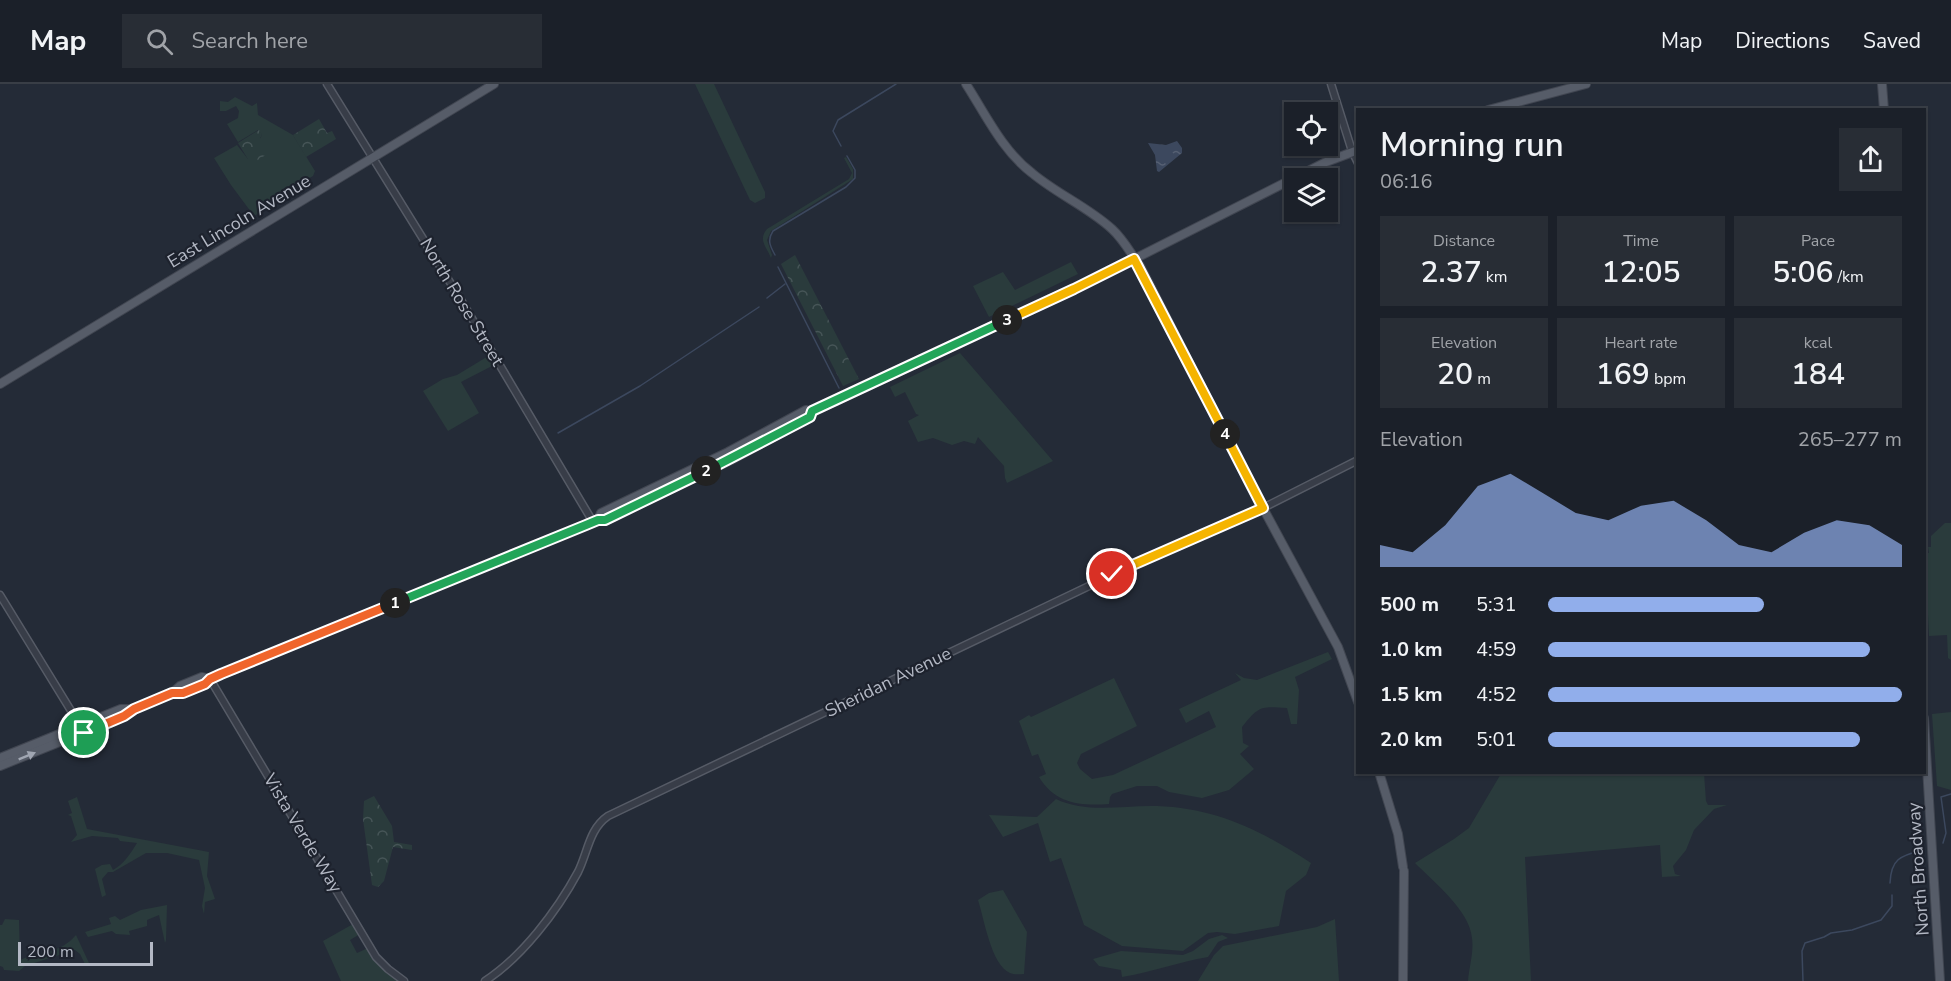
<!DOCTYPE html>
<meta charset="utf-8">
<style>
:root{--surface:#1b2029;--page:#282d35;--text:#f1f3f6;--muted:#a0a3a8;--line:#393e46;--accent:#91aeeb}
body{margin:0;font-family:"Nunito Sans",sans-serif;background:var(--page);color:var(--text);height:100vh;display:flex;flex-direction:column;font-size:22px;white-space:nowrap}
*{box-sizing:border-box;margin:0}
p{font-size:20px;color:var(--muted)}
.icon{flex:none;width:33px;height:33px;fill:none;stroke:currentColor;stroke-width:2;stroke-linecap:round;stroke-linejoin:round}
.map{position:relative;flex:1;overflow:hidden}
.panel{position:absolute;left:1356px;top:24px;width:570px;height:666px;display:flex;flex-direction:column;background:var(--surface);border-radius:0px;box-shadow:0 2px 4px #0004,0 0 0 2px var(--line)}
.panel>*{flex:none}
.controls{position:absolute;left:1284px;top:18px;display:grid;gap:12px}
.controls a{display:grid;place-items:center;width:54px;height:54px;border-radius:0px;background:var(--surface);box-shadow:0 2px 4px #0004,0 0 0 2px var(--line);font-size:30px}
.scale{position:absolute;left:18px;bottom:15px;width:135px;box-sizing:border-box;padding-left:6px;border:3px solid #b3b8c4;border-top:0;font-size:16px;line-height:21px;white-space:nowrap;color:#b3b8c4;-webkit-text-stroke:4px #1d222d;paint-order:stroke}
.pin{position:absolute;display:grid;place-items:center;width:51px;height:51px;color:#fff;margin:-26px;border:3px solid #fff;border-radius:50%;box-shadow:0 2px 6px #0007}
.km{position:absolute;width:30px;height:30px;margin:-15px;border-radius:50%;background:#222;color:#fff;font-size:16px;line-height:30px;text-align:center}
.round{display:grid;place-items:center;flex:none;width:63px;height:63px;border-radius:0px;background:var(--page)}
.headline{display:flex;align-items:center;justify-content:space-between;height:102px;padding:0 24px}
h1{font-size:33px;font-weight:600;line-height:45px}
.stats{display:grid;grid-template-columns:repeat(3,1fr);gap:9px;height:102px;padding:6px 24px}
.stats div{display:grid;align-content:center;border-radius:0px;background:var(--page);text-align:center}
.stats b{font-size:30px;font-weight:600}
.stats small{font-size:16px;font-weight:400}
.stats p{font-size:16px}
.chart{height:168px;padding:12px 24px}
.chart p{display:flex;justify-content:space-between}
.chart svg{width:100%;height:108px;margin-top:6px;fill:var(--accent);opacity:.7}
ul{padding:0 24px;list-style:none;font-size:20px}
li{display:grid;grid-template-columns:96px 72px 1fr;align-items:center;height:45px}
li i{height:15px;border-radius:8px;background:var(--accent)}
header{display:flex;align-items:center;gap:36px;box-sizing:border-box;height:84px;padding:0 30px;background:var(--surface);border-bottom:2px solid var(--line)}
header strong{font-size:28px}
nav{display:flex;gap:33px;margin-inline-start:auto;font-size:21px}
.search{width:420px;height:54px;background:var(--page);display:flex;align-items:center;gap:15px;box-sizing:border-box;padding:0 21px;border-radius:0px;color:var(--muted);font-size:22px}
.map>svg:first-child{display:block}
</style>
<header>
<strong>Map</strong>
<div class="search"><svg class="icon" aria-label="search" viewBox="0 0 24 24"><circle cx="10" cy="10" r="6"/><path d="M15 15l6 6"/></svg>Search here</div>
<nav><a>Map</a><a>Directions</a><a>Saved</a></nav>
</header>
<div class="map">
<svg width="1951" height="897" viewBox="0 0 1951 897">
<defs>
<pattern id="park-crowns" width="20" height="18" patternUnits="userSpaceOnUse" patternTransform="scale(1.5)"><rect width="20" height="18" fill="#2a3b3c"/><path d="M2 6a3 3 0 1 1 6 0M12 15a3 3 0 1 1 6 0" fill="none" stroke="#465557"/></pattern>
<pattern id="water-ripples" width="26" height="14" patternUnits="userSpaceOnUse" patternTransform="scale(1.5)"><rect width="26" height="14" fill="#3c485e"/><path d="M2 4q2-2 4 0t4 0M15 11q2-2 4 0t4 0" fill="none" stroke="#566073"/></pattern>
</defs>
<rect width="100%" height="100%" fill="#242b37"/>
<!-- grass -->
<g fill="#2a3b3c">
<path d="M695,0h19l51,108v6l-10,5 -5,-3z"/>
<path d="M235,13l17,9 5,-3 1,12 35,20 22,36 -2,5 -9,5 2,4 -52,31 -23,-31 -17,-27 23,-13 11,14 14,-24 -4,-5 -20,12 -11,-18 11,-6 1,-7 -3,-5 -10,5h-6v-10l8,1z"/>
<path d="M846,73l7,12v10l-82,52 -4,9 5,15 -1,3c-5,-12 -13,-18 -4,-29l82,-50 3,-6 -8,-15z"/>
<path d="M1071,178l7,12 -89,43 -16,-31 30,-14 12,18z"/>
<path d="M960,269l93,108 -46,22 -2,-5 -1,-12 -26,-29 -3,7 -11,-3 -12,4 -19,-7 -15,4 -10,-21 11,-6 -3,-1 -11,-22 -10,5 -5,-10z"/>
<path d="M490,271l5,7 -5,5 -29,15 18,31 -31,18 -25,-40 20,-12 14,-4z"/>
<path d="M1945,439h6v137l-3,-2 -1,-23 -18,1 -4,-83h4l-1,-6h3v-11z"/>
<path d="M1328,568l4,7 -37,18 4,13 -2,34h-6l-4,-16c-27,-2 -28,-2 -45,19l1,16 6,3 -9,8 14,15 -25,21 -27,8 -33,-6 -12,-6h-20l-25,8 -2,3 -1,7c-28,2 -54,0 -70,-27l7,-3 -8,-20 -6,2 -13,-35 10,-6 2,2 83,-39 23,48 -56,28 -4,9 3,6 12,10 21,-4 103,-48 -7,-16 -23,12 -7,-14 62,-29 -6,-7 9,5 13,2z"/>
<path d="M1951,628v78l-14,-4 -5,-72z"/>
<path d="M1502,688l202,1 2,28 2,4h19l-13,4 -20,21 -8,20 -13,16 2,8 6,2 -19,1 -2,-32 -135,12 6,124h-63c1,-13 6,-29 4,-43 -2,-27 -38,-56 -57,-75l39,-24 15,-11z"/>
<path d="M77,713l10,32 122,23 -2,24 8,23 -10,3 -1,12 -2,-8 3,-18 -6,-28 -32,-7h-21l-33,19h-5l-6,7 4,16 -4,2 -7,-28 7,-4 8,-1 3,6c11,-6 18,-17 24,-27l-17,-2 -2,-3 -26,-2 -21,6 6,-7 -6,-19 -3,-1 4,-2 -4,-12z"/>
<path d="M1056,715c31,15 67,6 101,7 60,2 105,25 154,57l-5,12 -20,16 -7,35 -44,8 -18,-2 -9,1 -25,18 -61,-5 -38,-21 -23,-67 -11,4 -12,-39 -35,14 -14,-22 48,2z"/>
<path d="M1003,806l24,42 -3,42c-4,0 -10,1 -14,-1 -19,-8 -26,-55 -32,-73l11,-7z"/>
<path d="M167,821l-1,35 -1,3 -6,-28 -12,5v6l-18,5 1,4 -14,-1 -4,-3 -24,6 -3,-5 26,-8 -2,-6 6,-2 5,4 21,-10z"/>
<path d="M5,835l14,1 1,40c20,-9 40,-6 56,-25l13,28 -4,1 -5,-10 -5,-4 -50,16 -6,5 -15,-1 -1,-3 -3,-1v-41h2z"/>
<path d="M1335,835l4,62h-141l16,-26 9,-9 94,-19z"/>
<path d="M353,840l7,10 -10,6 7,13 11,-5 15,21 14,12h-56l-18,-40z"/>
<path d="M1222,851l6,3 -10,4 -10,15c-29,5 -56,15 -86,20l-1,-7 -22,-4 -6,-7 28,-8 62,4 10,-4 16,-12z"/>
</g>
<!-- park -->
<g fill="url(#park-crowns)">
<path d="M319,35l8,14 5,-2 4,8 -30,18 -13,-22z"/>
<path d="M259,46l3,5 -2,3 9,15 -18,11 -13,-21z"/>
<path d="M795,171l64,124 -16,7 -62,-122z"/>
<path d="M374,712l18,30 2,16 18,3v5l-19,-3 -9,34 -6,6 -6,-2 -9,-66 1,-18z"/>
</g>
<!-- water -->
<path fill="url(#water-ripples)" d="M1177,57l5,7v5l-23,19 -2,-1 -2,-16 -7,-12 18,2z"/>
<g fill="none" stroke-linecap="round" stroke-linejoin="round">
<!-- stream -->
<g stroke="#3c485e" stroke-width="1.5">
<path d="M841,62l-8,-15 5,-11 58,-36"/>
<path d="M775,171c-5,-9 -8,-15 -2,-24l73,-44 9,-9v-8l-8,-14"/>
<path d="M778,183l61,121"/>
<path d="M767,214l18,-14"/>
<path d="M558,349l82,-47 119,-79"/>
<path d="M1943,759l3,-10 -5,-36 10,-3"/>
<path d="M1890,799c1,-24 10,-27 32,-33"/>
<path d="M1803,897l-1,-30 3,-8 19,-6 7,-4 21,-3 29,-10 11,-14v-11"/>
</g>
<!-- minor casing -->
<g stroke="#565b66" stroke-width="9">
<g id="minor">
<path d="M327,0l134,216 132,222"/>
<path d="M1331,0l21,67 6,12"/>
<path d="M0,511l81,132"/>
<path d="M210,595l166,278 12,12 16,12"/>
<path d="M485,897c37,-24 72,-70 93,-109 10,-20 11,-43 30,-56l504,-241 151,-67 95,-48"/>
</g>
</g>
<!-- major casing -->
<g stroke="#414651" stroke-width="10">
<g id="major">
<path d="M966,0c20,31 36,66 66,89 25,21 56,34 80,56 12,11 19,25 28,37l123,242 75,139 20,55"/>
<path d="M1882,0l2,26"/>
<path d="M1488,26l98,-26"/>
<path d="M0,300l494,-300"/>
<path d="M598,436l3,-7 127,-61 78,-42 6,1 263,-122 251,-127 32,-12"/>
<path d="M172,609c13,0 28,-4 38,-14 125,-53 251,-102 376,-154l12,-5h7l126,-60 79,-43 2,-6"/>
<path d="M1924,634l16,263"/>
<path d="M0,674l121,-49h13"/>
<path d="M0,682l124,-50 10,-7 38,-16 8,-7 22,-9 8,2"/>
<path d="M1379,688l19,62 5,33"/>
<path d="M1403,897l1,-110"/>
</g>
</g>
<!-- minor -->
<use href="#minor" stroke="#383d48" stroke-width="6"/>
<!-- major -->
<use href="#major" stroke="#565c68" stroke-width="8"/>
</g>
<!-- one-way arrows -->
<defs><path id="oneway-solid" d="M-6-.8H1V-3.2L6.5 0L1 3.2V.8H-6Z" transform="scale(1.5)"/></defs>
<use fill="#a0a6b2" href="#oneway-solid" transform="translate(27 672) rotate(-22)"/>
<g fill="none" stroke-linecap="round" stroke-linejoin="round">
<!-- split-1 casing -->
<g stroke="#fff" stroke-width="12">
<path id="split-1" d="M84,649l40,-17 10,-7 38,-16h11l22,-9 5,-5 11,-5 174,-71"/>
</g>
<!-- split-2 casing -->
<g stroke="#fff" stroke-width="12">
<path id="split-2" d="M395,519l191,-78 12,-5h7l101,-49"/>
</g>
<!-- split-3 casing -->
<g stroke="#fff" stroke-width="12">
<path id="split-3" d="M706,387l104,-54 2,-6 195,-91"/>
</g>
<!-- split-4 casing -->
<g stroke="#fff" stroke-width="12">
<path id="split-4" d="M1007,236l67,-31 60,-30 91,175"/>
</g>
<!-- split-5 casing -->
<g stroke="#fff" stroke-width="12">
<path id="split-5" d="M1112,490l151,-66 -38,-74"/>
</g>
<!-- split-1 -->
<use href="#split-1" stroke="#f0652b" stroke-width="8"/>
<!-- split-2 -->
<use href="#split-2" stroke="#22a559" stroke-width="8"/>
<!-- split-3 -->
<use href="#split-3" stroke="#22a559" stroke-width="8"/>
<!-- split-4 -->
<use href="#split-4" stroke="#f5b400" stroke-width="8"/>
<!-- split-5 -->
<use href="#split-5" stroke="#f5b400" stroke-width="8"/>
</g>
<g text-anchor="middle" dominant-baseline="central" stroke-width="4.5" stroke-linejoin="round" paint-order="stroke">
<!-- street labels -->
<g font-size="18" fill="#b3b8c4" stroke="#1d222d">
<text transform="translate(239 137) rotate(-31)">East Lincoln Avenue</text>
<text transform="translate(462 218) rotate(59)">North Rose Street</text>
<text transform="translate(888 598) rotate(-26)">Sheridan Avenue</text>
<text transform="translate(303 749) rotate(59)">Vista Verde Way</text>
<text transform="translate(1918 785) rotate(-94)">North Broadway</text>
</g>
</g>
</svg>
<div class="controls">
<a><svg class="icon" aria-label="locate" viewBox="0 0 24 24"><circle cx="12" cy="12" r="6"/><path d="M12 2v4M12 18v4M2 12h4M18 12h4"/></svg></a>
<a><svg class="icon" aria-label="layers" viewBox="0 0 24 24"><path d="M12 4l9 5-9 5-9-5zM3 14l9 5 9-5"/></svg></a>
</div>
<div class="scale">200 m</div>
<div class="pin" style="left:84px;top:649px;background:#1e9e55"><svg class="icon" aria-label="arrive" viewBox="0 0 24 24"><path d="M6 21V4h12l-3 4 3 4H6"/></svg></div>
<div class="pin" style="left:1112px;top:490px;background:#d93025"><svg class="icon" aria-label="check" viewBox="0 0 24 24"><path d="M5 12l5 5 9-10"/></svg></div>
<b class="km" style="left:395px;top:519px">1</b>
<b class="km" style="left:706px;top:387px">2</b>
<b class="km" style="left:1007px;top:236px">3</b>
<b class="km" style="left:1225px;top:350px">4</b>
<section class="panel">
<div class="headline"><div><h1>Morning run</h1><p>06:16</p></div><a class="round"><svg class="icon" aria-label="share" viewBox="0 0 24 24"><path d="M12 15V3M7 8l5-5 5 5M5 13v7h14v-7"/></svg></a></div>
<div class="stats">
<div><p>Distance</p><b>2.37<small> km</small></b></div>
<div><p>Time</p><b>12:05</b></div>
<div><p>Pace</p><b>5:06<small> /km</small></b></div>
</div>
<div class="stats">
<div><p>Elevation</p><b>20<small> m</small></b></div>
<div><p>Heart rate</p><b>169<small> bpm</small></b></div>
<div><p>kcal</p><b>184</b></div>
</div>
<div class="chart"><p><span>Elevation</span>265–277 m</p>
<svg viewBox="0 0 160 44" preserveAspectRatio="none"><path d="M0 44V35L10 38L20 27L30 11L40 6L50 14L60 22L70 25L80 19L90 17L100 25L110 35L120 38L130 30L140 25L150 27L160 35V44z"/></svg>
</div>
<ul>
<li><b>500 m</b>5:31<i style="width:61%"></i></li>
<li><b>1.0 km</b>4:59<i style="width:91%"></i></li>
<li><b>1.5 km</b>4:52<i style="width:100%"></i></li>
<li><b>2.0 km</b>5:01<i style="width:88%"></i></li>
</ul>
</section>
</div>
